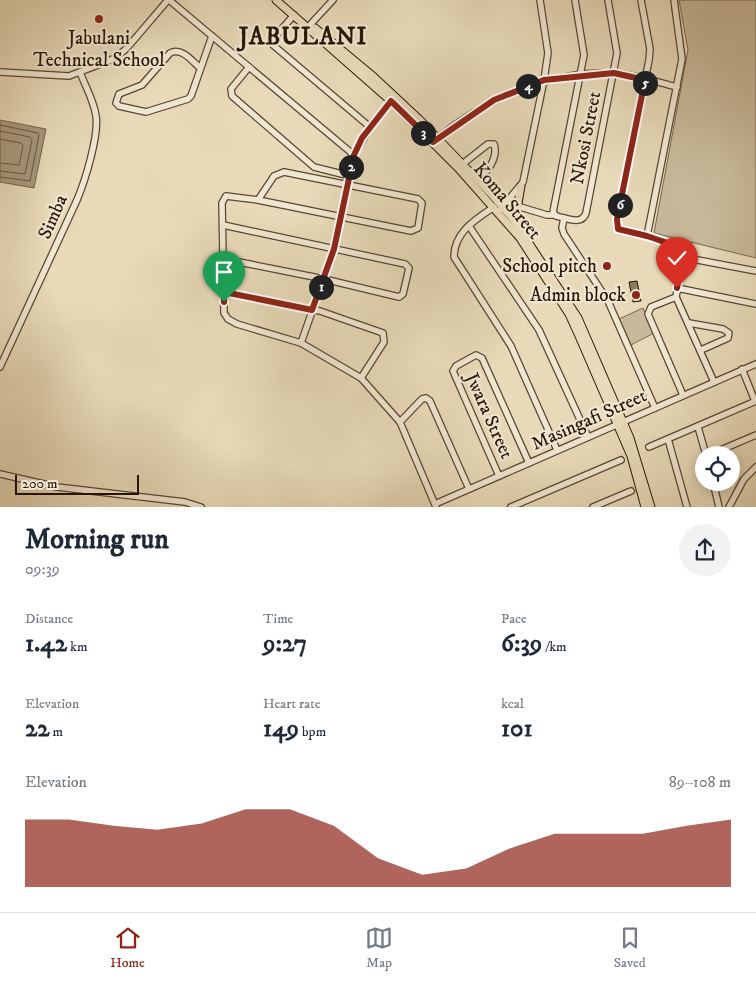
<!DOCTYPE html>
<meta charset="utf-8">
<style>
:root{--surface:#fff;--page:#f2f2f3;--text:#1f2937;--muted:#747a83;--line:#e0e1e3;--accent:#8f2418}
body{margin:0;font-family:"IM FELL DW Pica",serif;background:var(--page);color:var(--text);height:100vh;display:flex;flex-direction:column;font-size:19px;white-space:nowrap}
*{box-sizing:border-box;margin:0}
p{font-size:16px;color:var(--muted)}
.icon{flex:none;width:28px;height:28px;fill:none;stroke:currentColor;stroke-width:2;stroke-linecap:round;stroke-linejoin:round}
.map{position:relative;height:507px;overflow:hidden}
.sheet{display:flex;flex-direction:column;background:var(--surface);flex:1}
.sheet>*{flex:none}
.controls{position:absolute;left:695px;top:446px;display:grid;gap:10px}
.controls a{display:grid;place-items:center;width:45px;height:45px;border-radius:50%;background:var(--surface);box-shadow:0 2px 12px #0003;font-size:25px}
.scale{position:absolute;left:15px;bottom:12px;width:124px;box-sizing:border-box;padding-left:5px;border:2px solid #291504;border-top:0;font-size:14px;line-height:18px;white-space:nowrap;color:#291504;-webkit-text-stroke:4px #f0e7d2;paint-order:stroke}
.pin{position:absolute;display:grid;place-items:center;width:42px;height:42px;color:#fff;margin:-51px -21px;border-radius:50% 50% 50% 0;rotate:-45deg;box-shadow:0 0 5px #0007}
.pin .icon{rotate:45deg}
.km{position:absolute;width:25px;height:25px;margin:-12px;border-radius:50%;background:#222;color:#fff;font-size:14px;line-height:25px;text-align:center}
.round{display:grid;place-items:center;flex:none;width:52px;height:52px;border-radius:26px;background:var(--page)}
.headline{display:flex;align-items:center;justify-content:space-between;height:85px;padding:0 25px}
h1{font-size:28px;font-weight:800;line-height:38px}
.metrics{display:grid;grid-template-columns:repeat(3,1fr);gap:8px;height:85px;padding:5px 25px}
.metrics div{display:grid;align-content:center}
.metrics b{font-size:25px;font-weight:800}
.metrics small{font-size:14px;font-weight:400}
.metrics p{font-size:14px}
.chart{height:140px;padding:10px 25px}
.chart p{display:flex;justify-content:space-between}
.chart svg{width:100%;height:90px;margin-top:5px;fill:var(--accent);opacity:.7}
.tabs{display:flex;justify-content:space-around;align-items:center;height:70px;border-top:1px solid var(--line);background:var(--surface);font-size:14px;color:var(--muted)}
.tabs a{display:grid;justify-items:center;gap:2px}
.tabs .on{color:var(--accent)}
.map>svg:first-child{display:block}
</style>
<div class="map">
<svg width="756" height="507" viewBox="0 0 756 507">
<rect width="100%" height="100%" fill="#e8dab9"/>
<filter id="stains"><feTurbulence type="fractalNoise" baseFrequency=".004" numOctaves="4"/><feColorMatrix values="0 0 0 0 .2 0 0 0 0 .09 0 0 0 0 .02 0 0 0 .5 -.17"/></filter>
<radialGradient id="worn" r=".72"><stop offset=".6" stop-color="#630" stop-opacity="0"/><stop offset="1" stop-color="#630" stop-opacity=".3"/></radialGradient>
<!-- green -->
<g fill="#c8b99a" stroke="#78674f">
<path d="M679,0h77v258l-102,-25 34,-183z"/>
<path d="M643,308l11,25 -23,12 -12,-26z"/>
</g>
<!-- water -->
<path fill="#a7977b" stroke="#75634b" d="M0,120l46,9 -12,59 -34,-6z"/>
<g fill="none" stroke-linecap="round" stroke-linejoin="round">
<!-- shore -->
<g stroke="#685640" stroke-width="1">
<path d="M0,125l38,8 1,2 -9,46 -30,-4"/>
<path d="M0,131l30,6 2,3 -7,34 -25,-3"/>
<path d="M0,139l21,4 2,3 -4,19 -19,-2"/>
</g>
</g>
<!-- building -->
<path fill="#8c7b62" stroke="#291504" d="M637,281l4,20 -8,1 -4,-20z"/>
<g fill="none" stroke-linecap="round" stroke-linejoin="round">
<!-- minor casing -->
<g stroke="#594631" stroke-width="8">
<g id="minor">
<path d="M169,0l185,155"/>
<path d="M575,0l9,55 -31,157 3,4c10,2 26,10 30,-3l31,-160 -9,-53"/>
<path d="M641,0l9,49 -1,11 -32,159 1,10 29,7 35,12 2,3 -8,46 38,85"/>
<path d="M294,15l-21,24v6l97,82"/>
<path d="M308,27l25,-27"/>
<path d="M249,67l-18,22 1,7 82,71 36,9"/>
<path d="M200,68c-8,-7 -18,-21 -30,-15l-28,32 -23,9 -3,9 3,3 27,6 42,-13 3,-3 21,-60"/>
<path d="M0,72l69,4 37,-14 11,-5 10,-9 41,-48"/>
<path d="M435,140c50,-41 111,-69 178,-67 21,1 43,9 64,14"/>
<path d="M460,166l28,-22h6c5,14 -7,28 -16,37"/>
<path d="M258,200l16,-24 10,-4 134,27 4,4 -4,25 -7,3 -153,-31 -32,-4 -4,7 2,110 4,6 9,5 64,19 60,35 39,44 36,85"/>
<path d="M517,206l30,9h8"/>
<path d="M494,207c-18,12 -40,25 -40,50l57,89 46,104"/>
<path d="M501,209l22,-27 21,-102 4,-27 -8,-53"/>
<path d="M564,218l-2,10 2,6 44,67 47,107"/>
<path d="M223,225l182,39 4,4 -6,26 -4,3 -75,-18 -100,-20"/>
<path d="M469,226l70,104 49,107"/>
<path d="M647,236l35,-177 -8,-59"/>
<path d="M682,257l74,14"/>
<path d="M677,288l79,16"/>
<path d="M224,292l96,19 63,22 1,9 -23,36"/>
<path d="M676,297l-25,10 -3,7 35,81"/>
<path d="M689,323l34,6 6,4 -1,5 -27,12"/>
<path d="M301,343l33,-94 20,-94 16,-28 23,-29"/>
<path d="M0,367l77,-167c8,-19 22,-64 19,-84 -2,-15 -11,-30 -16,-44"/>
<path d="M742,369l13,32"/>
<path d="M400,422l22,-23 4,-1 4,3 39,88"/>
<path d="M698,427l8,28"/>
<path d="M668,439l19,68"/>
<path d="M649,447l107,-46"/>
<path d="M709,455l47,-20"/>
<path d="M0,474l57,13 128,15 16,5"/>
<path d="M499,476l-46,-105 3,-5 20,-11 6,3 47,105"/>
<path d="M713,482l6,25"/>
<path d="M435,504l321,-140"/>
<path d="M511,507l110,-47"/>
<path d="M593,507l38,-16"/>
<path d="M729,507l15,-28 12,-12"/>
</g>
</g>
<!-- major casing -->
<g stroke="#291504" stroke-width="9">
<g id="major">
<path d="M276,0l115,101 67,67 62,70 49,76 10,22 52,120 14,51"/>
<path d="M315,28l59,49 45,42 74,77 22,26 63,96 52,120 21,69"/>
<path d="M518,225l-1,-16 4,-23"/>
</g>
</g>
<!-- minor -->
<use href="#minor" stroke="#f0e7d2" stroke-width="5.5"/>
<!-- major -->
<use href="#major" stroke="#e8dab9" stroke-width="7"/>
</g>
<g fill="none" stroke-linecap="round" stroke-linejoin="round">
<!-- route casing -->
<g stroke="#fff" stroke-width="10">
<path id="route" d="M224,302v-10l88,18 22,-61 20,-94 8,-17 29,-37 42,41 61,-42 50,-20 70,-7 31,7 -28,139 1,10 29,7 35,12 2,2 -7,38"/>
</g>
<!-- route -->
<use href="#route" stroke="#8f2418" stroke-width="6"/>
</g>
<!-- markers -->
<g fill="#8f2418" stroke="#f0e7d2" stroke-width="2">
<circle cx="99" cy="19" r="5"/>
<circle cx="607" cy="266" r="5"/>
<circle cx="636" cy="295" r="5"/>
</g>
<g text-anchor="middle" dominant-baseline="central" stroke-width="4.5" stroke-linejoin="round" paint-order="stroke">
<!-- poi labels -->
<g font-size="19" fill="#291504" stroke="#f0e7d2" text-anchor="end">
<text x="99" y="38" text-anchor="middle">Jabulani<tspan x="99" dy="22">Technical School</tspan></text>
<text x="597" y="266">School pitch</text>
<text x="626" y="295">Admin block</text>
</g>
<!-- street labels -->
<g font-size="19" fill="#291504" stroke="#f0e7d2">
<text transform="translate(586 138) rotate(-79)">Nkosi Street</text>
<text transform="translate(507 201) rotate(50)">Koma Street</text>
<text transform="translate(53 217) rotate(-66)">Simba</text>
<text transform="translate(489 416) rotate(66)">Jwara Street</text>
<text transform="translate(589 420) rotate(-24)">Masingafi Street</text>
</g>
<!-- district labels -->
<g font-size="24" font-weight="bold" letter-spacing="1" fill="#291504" stroke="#f0e7d2">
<text x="303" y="37">JABULANI</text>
</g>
</g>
<rect width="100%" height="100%" filter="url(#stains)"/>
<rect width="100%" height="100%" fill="url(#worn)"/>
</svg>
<div class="controls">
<a><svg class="icon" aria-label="locate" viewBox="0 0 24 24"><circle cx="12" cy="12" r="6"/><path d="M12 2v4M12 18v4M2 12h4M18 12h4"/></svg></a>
</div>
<div class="scale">200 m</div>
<div class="pin" style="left:224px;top:302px;background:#1e9e55"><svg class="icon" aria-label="arrive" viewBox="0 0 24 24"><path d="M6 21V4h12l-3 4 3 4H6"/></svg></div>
<div class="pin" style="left:677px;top:288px;background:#d93025"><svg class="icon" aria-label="check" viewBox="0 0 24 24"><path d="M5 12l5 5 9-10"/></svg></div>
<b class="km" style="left:321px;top:287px">1</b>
<b class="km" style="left:351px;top:167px">2</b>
<b class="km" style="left:423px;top:133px">3</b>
<b class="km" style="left:528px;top:86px">4</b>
<b class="km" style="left:645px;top:83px">5</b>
<b class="km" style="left:620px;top:205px">6</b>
</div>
<section class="sheet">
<div class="headline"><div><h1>Morning run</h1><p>09:39</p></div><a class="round"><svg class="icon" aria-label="share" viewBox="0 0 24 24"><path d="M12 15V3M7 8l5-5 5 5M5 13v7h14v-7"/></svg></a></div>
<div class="metrics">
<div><p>Distance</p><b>1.42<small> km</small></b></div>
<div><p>Time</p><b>9:27</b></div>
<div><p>Pace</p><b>6:39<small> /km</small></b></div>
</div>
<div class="metrics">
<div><p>Elevation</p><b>22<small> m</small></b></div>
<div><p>Heart rate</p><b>149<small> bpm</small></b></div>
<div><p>kcal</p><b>101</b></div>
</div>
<div class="chart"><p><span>Elevation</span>89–108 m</p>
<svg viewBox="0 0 160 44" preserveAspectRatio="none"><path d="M0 44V11L10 11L20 14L30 16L40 13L50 6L60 6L70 14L80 30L90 38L100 35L110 25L120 18L130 18L140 18L150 14L160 11V44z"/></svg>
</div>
</section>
<nav class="tabs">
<a class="on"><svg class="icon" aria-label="home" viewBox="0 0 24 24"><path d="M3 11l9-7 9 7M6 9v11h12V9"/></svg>Home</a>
<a><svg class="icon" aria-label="map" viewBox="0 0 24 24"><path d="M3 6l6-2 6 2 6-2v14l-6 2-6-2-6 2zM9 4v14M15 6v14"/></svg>Map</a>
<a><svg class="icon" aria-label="saved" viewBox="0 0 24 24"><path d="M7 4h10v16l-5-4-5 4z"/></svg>Saved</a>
</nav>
